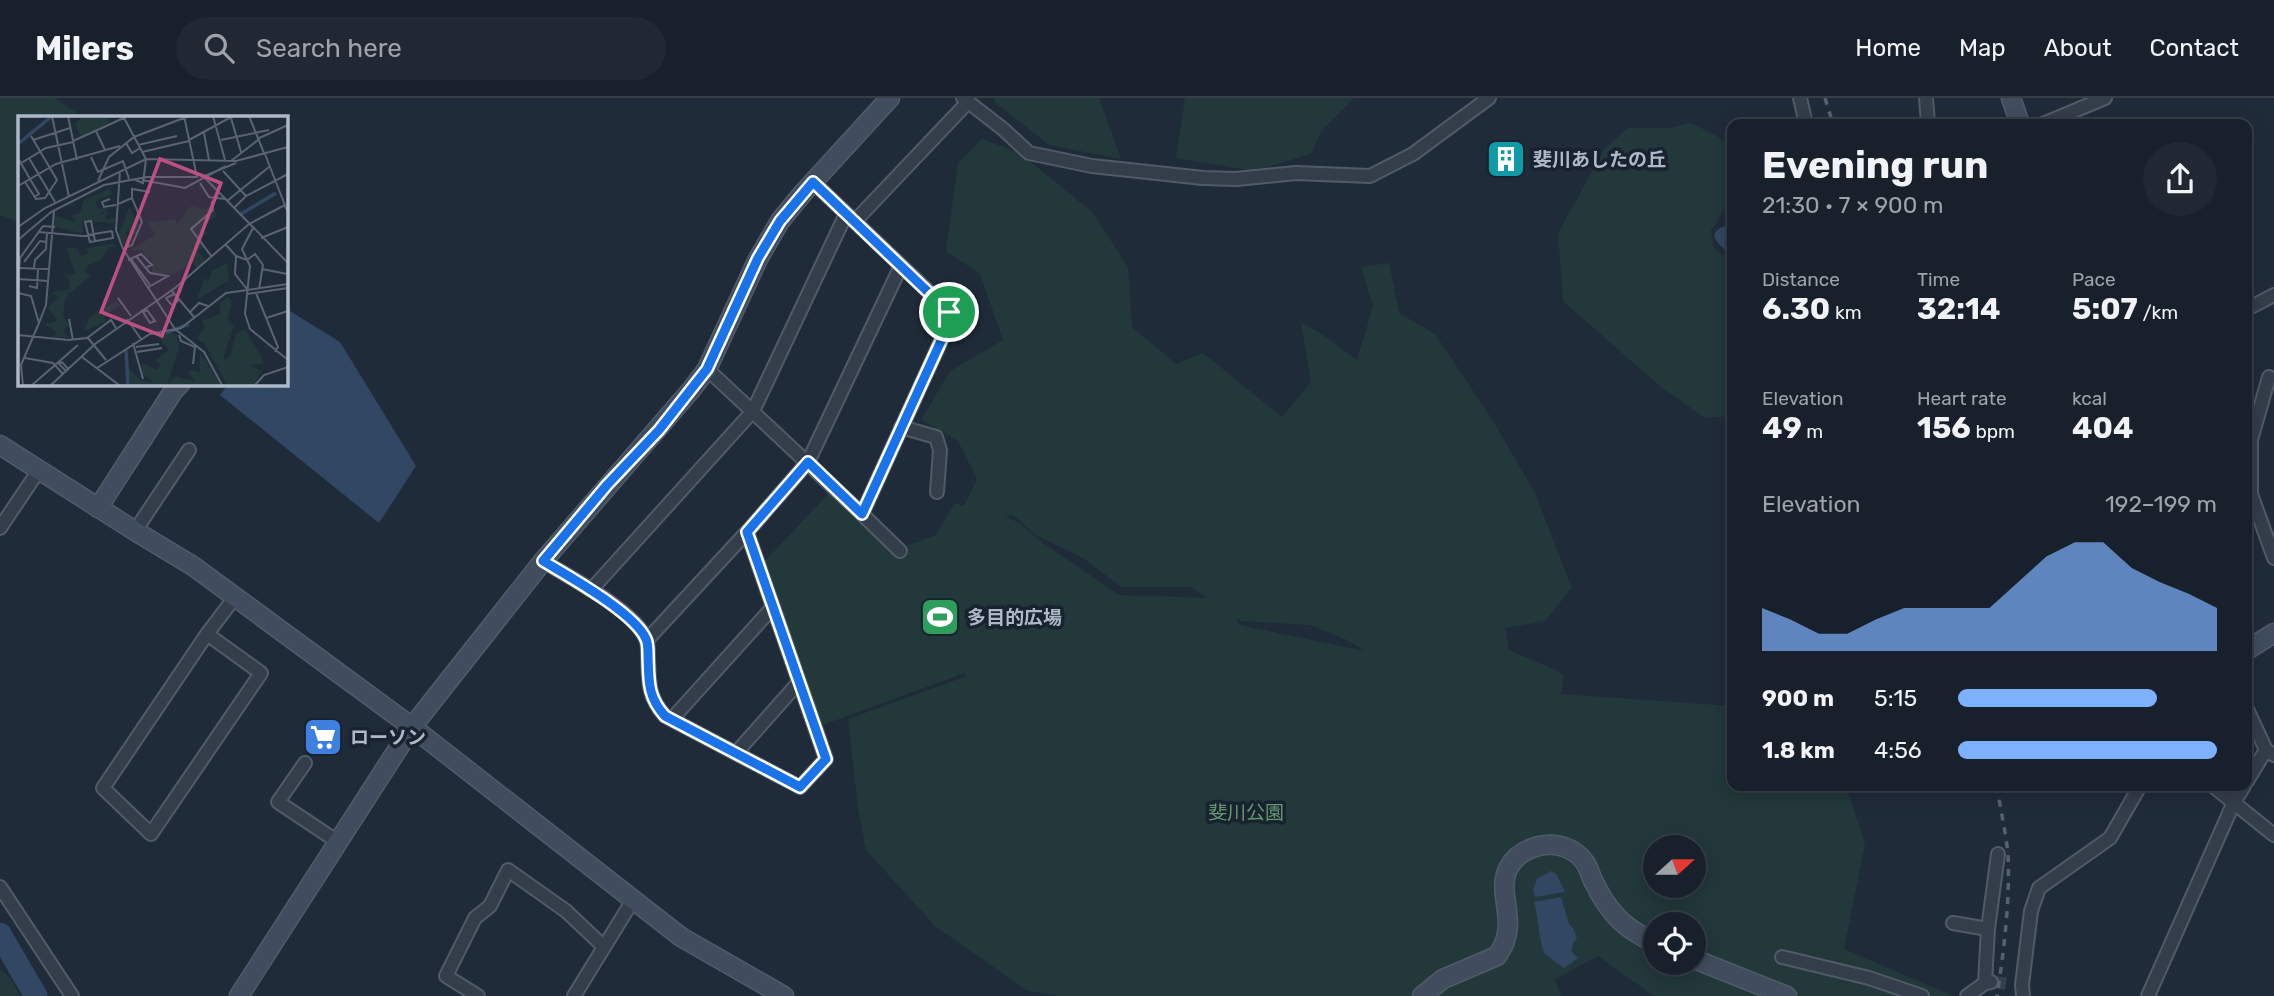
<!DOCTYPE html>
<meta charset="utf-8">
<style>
:root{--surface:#18202c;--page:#212834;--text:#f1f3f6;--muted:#9fa3a9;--line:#363e48;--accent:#7db0fd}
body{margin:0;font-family:Rubik,"Noto Sans JP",sans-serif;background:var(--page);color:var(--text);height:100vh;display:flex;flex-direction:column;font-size:26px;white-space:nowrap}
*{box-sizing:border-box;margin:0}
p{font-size:23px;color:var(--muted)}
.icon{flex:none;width:38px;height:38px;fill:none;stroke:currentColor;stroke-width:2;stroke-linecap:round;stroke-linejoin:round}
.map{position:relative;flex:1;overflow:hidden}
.side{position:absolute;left:1727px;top:21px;width:525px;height:672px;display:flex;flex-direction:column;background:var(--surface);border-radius:14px;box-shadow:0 4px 18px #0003,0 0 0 2px var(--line)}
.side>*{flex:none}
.needle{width:46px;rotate:69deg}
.controls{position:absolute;left:1643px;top:737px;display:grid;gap:14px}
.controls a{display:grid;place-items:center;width:63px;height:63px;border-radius:50%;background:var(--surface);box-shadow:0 4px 18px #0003,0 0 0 2px var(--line);font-size:35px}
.pin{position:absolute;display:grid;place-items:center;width:60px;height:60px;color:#fff;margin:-30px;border:4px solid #fff;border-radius:50%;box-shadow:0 2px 7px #0007}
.round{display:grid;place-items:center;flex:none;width:74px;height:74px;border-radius:37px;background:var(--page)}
.head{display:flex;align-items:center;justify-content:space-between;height:119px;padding:0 35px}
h1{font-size:38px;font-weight:700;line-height:52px}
.metrics{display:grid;grid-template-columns:repeat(3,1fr);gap:10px;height:119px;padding:7px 35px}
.metrics div{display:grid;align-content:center}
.metrics b{font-size:30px;font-weight:700}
.metrics small{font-size:19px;font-weight:400}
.metrics p{font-size:19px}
.chart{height:196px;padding:14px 35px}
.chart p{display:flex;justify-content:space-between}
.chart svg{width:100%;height:126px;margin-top:7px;fill:var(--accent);opacity:.7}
ul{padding:0 35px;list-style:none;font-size:23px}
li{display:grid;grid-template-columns:112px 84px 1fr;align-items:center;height:52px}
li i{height:18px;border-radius:9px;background:var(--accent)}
header{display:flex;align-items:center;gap:42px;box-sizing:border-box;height:98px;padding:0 35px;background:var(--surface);border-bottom:2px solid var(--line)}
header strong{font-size:33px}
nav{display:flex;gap:38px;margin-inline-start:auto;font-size:24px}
.search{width:490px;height:63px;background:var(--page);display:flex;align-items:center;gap:18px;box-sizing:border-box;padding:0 24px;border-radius:38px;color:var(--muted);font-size:26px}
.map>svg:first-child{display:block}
</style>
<header>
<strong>Milers</strong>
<div class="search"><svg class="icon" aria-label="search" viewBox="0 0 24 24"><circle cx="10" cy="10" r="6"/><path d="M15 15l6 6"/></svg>Search here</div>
<nav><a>Home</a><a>Map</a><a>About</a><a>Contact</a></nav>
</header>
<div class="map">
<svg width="2274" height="898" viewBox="0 0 2274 898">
<rect width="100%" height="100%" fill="#202b3a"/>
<!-- green -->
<g fill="#22383b" fill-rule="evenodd">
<path d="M0,0h54l29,19h-64v105l-19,-7z"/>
<path d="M993,0h106l22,61 -72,-14 -52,-41z"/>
<path d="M1185,0h169l-33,33 -10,23 -57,17 -78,-13z"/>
<path d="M1691,25c11,6 25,11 34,19 20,18 0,73 -14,88l3,18 18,15v153l-27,2 -44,-31 -98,-86 -5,-68 47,-85 23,-20h40z"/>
<path d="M982,41l38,14 72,59 36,55 4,60 44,37 27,-11 79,64 29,-35 -10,-60 25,15 31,23 16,-54 -12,-39 28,-4 10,50 36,21 57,85 43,74 37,95 -27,33 -40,7 4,22 55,24 -3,20 171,12v80h114l19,58 -21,105 109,47h-299l-56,-40 -43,23 6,17h-504l-31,-6 -91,-64 -69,-76 -8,-42 -10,-89 116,-42 4,2 -3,-6 -145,53 -56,-164 66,-70 61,59 45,-16 19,-32 9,3 13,-27 -19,-38 -37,-21 29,-49 53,-31 -23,-66 -34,-23 12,-88zM1013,417l23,20 47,23 38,29h71l15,11 -88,-3 -77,-53 -24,-20 -13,-5zM1236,520l6,3 68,4 37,15 18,11 -126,-26zM1656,749h38v39h-38zM1656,826h38v38h-38z"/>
<path d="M0,871l11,9 9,18h-20z"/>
</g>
<!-- water -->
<g fill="#324763">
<path d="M1725,128l7,1v28c-9,-7 -30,-21 -7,-29z"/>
<path d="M285,210l55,34 76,124 -37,57 -159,-128 9,-12h56z"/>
<path d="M1551,773l6,4 8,17 -30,5 -2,-7 4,-11z"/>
<path d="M1561,799l8,27 4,4 4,11 -4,4 -1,9 6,6 -14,10c-6,-5 -14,-9 -19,-14 -5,-6 -7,-41 -11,-52z"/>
</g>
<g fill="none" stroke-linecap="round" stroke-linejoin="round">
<!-- river -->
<path stroke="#324763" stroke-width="23" d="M0,836l36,62"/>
<!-- street-tunnel -->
<path stroke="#35404f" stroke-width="12" stroke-dasharray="12 6" stroke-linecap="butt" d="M1994,884l14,2"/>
<!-- street casing -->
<g stroke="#515b68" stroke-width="16">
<g id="street">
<path d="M963,0l40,31 26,24 63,13 111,12 33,1 60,-6 74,3 43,-22 76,-56"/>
<path d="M1800,0l6,26"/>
<path d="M1926,0l2,26"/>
<path d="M2043,26l62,-26"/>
<path d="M855,123l113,-119"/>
<path d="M2247,211l27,-14"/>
<path d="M707,271l155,145 89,-195 -2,-8 -136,-129"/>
<path d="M2269,279l-18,63v54l23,64"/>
<path d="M901,329l35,10 4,13 -3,42"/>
<path d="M862,416l38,37"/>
<path d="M0,430l39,-58"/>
<path d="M135,433l54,-81"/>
<path d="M543,463c26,16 92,50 103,78 2,4 2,11 2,16 1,25 -1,41 17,61l135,71 26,-28 -79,-227 61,-70 93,-196"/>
<path d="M591,492l162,-179 93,-197"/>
<path d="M207,536l54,39 -110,161 -48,-46 104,-154 28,-37"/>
<path d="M647,542l100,-108"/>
<path d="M2247,611l19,41 8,5"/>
<path d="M672,621l101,-112"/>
<path d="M736,655l63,-71"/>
<path d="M305,665l-27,39 60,40"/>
<path d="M2247,683l19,-31"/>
<path d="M2213,688l61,49"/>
<path d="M0,789l72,109"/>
<path d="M1953,825l35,6"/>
<path d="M1782,859l87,21 53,18"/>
<path d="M1985,885l3,-54 10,-75"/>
<path d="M478,898l-32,-20 29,-58 15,-12 18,-36 58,41 38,36"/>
<path d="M574,898l59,-96"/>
<path d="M1967,898l18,-13 6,-1"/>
<path d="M2023,898l-1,-11 9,-74 8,-23 71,-50 30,-52"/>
<path d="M2148,898l86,-194 10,-16"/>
</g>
</g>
<!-- secondary casing -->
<g stroke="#515b68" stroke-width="21">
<g id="secondary">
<path d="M2011,0l9,26"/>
<path d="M0,347l135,86 58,35 219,161 269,210 103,59"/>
<path d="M98,410l76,-118 7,-7"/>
<path d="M2247,552l27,-17"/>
<path d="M1694,861l93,37"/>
<path d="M239,898l173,-269 131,-166 148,-171 16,-21 51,-110 22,-38 23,-28 87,-95"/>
<path d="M1422,898l21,-17 54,-23c25,-34 -3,-62 12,-89 6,-11 18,-18 30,-21 18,-4 37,2 47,18 4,7 5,14 9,20 5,11 13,23 21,32 10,12 26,20 40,28"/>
</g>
</g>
<!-- street -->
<use href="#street" stroke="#343d4a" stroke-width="12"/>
<!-- secondary -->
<use href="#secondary" stroke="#414c5e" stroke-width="18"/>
<!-- rail -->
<g stroke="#556172" stroke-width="3.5" stroke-dasharray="7 7" stroke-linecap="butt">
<path d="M1825,0l8,26"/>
<path d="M1997,688c3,23 9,46 11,69 2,46 -4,96 -11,141"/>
</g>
</g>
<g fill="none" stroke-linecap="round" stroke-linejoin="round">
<!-- route casing -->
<g stroke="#fff" stroke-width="14">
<path id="route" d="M813,84l136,130 2,7 -89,195 -54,-52 -61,70 79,227 -26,28 -135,-71c-18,-20 -16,-36 -17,-61 0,-5 0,-12 -2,-16 -11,-26 -78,-63 -103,-78l64,-76 52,-55 48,-61 51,-111 22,-37z"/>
</g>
<!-- route -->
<use href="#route" stroke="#1a73e8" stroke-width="9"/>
</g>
<!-- icons -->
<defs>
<g id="building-square" transform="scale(2.0125)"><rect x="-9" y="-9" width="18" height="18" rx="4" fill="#0f9aa8" stroke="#19222f"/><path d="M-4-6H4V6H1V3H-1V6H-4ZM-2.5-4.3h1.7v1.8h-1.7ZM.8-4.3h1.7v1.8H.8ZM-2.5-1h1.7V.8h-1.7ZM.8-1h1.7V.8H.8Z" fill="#fff"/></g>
<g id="stadium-square" transform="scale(2.0125)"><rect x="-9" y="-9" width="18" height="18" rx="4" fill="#2e9e5b" stroke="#19222f"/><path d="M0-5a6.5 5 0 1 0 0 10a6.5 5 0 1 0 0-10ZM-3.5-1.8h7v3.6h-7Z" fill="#fff"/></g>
<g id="supermarket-square" transform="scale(2.0125)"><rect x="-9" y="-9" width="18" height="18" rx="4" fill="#3f7fe0" stroke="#19222f"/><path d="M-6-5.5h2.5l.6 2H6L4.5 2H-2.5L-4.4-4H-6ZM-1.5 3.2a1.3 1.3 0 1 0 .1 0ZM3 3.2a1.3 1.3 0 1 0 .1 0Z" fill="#fff"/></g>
</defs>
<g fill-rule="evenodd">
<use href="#building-square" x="1506" y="61"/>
<use href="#stadium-square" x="940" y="519"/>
<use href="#supermarket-square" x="323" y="639"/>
</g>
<g text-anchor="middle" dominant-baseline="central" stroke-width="7" stroke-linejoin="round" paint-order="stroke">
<!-- poi labels -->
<g font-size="19" font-weight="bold" fill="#aeb8c7" stroke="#19222f" text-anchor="start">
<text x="1533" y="61">斐川あしたの丘</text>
<text x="967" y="519">多目的広場</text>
<text x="350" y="639">ローソン</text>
</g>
<!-- park labels -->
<g font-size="19" fill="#649970" stroke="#19222f">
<text x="1246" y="714">斐川公園</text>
</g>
</g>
<!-- overview -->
<g transform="translate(18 18)">
<rect width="270" height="270" fill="#202b3a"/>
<path d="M64,0h24l3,7 -28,13 -6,-12zM91,73l4,5 -18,7 3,8 11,-1 -12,8 11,-5 -3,8 10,-1 -1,5 -32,-2 1,13 -29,-8 1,-10 20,6 -3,-7 8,-2 4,-13zM195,87l4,13 -17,11 8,6 -6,4 2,11 -6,3 8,10 -9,8 -5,-7 -18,12 -22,-1v-16l-5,2 -4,-8 -13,-1 26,-15 -8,-12 27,-4 2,6 14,-19 15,4zM112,91l9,19 -3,9 -10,-4v5l8,3 -10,7 -6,-11zM93,128l7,2 -9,2 -9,13 -12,4 -3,7 6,3 -26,23 -2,18 6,9 -6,6 6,7 -17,-1 5,-5 -13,-8 13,-3 -9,-14 10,-9 -6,-6 17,-3 1,-7 -8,-12 7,6 6,-3 -9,-26 12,2 2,7 8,-2 -1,-6zM209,147l2,17 -32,20 7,-22 4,3 5,-11zM210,181l4,4 -4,19 6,6 -11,32 3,2 4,-4 6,-22 9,-5 18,31v4l-14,1 13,6 -9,14h-26l-23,-42 -8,-5 9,-10 -3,-7 18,-7v-11zM98,185l4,4 -16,11 1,6 -21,9 5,-13zM154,217l5,1 2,13 -11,36 8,-6 20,4 -7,-7 1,-4 10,2v-20l21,33h-91l-2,-18 12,13 14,3 -13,-10 1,-10 15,7 4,-6 -6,-3 14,-11 -11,-14z" fill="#22383b"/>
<path fill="none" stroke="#324763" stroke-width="3.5" d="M0,28l34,-28M223,98l35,-21M148,217l23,-9M108,234l2,35"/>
<path fill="none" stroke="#596372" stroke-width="2" d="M34,0l17,81M50,0l9,44M105,0l23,43 -3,24 -10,-4M195,0l12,44M231,0l15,37M213,2l10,34M78,15l9,19M186,17l5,27M239,23l31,-14M15,24l37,-12M171,24l44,-24M203,24l48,-10M55,25l53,-24M108,27l6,10 8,-5M120,29l39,-9M124,36l47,-11M247,38l23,59M73,41l7,15 25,-11 6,18M0,42l12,21M11,42l26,44M213,45l27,-21M0,49l28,-17 27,-6M102,55l-4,59 7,19 52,80 29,23 18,33M205,55l23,25M184,61l34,-14M186,61l84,86M12,63l9,15 -5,3M124,64l43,8 41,-22M80,65l11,-24 25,-20 55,-21M7,66l11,17 9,-1 12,-18 -26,-44M182,67l9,14 16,2M0,70l38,-22 64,-18M114,81v-8l18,3M92,83l-8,3 2,5 12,-2M209,85l42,-34M100,88l14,-6 10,24 -10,23 -9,4M216,92l12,-12 42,-22M0,111l27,-19 101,-49 90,2 52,-14M235,112l-11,21 8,17 -5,48 5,15 38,31M21,116l43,4 30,-5M243,122l27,-11M0,124l33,-28 53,-27 43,-8h50l-13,-61M77,125l-4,-20 -6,1 5,20 23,-4 -1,-7M208,129l10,11 -1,18 12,15M118,140l14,17 18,3 -21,12M218,140l11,4 8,-6 8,11 -4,24M194,141l-21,-28 22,-19 -1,-9M113,143l19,26M110,144l13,-6 11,11 -5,2M6,146l16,-21 6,1M0,152l31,1M16,152l1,-8 11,-11 1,-17M244,153l25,5M0,163l30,2M0,170l2,-28 23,-32 12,1M11,170l8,2 1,-19M154,175l22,26M0,177l13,3 8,27 -18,42 2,20M238,177l22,54 -3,5M156,178l-8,4 3,4 3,3 7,-5M229,178l41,-6M100,182l13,18M123,194l2,2 7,11 5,-2 -8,-11 -4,2M172,196l9,-9 9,3M248,202l22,-7M51,203l4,21M109,203l14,20M21,207l7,-18 8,-94M0,219l50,5 19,-2 24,-18 5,8M161,219l2,6 14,6 -2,17M70,222l18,22M115,227l10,36M118,231l23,-3M119,236l25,-4M64,241l37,28M7,242l28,5 10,11M79,252l53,-34 31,-6 45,-35 62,-9M48,255l-7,-7 3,-2 7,8M14,269l46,-40M33,269l44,-41 80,-56 74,-64 36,-19M237,269l9,-10 24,-8"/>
<path fill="#bb5081" fill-opacity="0.15" stroke="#bb5081" stroke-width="3.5" d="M142,43l61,24 -59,153 -61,-24z"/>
<rect width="270" height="270" fill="none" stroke="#aeb8c7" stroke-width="3.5"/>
</g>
</svg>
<div class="controls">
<a><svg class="needle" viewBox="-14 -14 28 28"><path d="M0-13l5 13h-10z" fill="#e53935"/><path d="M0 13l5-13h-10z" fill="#9fa3a9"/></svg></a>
<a><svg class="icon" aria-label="locate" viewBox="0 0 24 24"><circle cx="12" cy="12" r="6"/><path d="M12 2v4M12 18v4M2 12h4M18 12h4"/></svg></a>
</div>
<div class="pin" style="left:949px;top:214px;background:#1e9e55"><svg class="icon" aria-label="arrive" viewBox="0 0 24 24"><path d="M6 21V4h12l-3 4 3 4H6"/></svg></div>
<section class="side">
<div class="head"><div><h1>Evening run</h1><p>21:30 · 7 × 900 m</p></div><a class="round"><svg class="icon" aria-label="share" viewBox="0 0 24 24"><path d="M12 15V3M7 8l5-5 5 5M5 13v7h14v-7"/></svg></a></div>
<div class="metrics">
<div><p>Distance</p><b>6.30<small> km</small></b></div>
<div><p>Time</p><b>32:14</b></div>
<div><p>Pace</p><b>5:07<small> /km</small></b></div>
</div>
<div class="metrics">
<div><p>Elevation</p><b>49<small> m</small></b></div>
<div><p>Heart rate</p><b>156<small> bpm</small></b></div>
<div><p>kcal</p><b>404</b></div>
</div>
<div class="chart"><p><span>Elevation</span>192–199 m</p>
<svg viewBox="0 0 160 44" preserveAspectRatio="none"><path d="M0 44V29L10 33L20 38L30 38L40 33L50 29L60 29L70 29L80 29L90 20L100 11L110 6L120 6L130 15L140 20L150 24L160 29V44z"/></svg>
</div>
<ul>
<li><b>900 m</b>5:15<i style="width:77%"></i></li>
<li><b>1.8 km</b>4:56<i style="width:100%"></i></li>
</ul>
</section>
</div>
